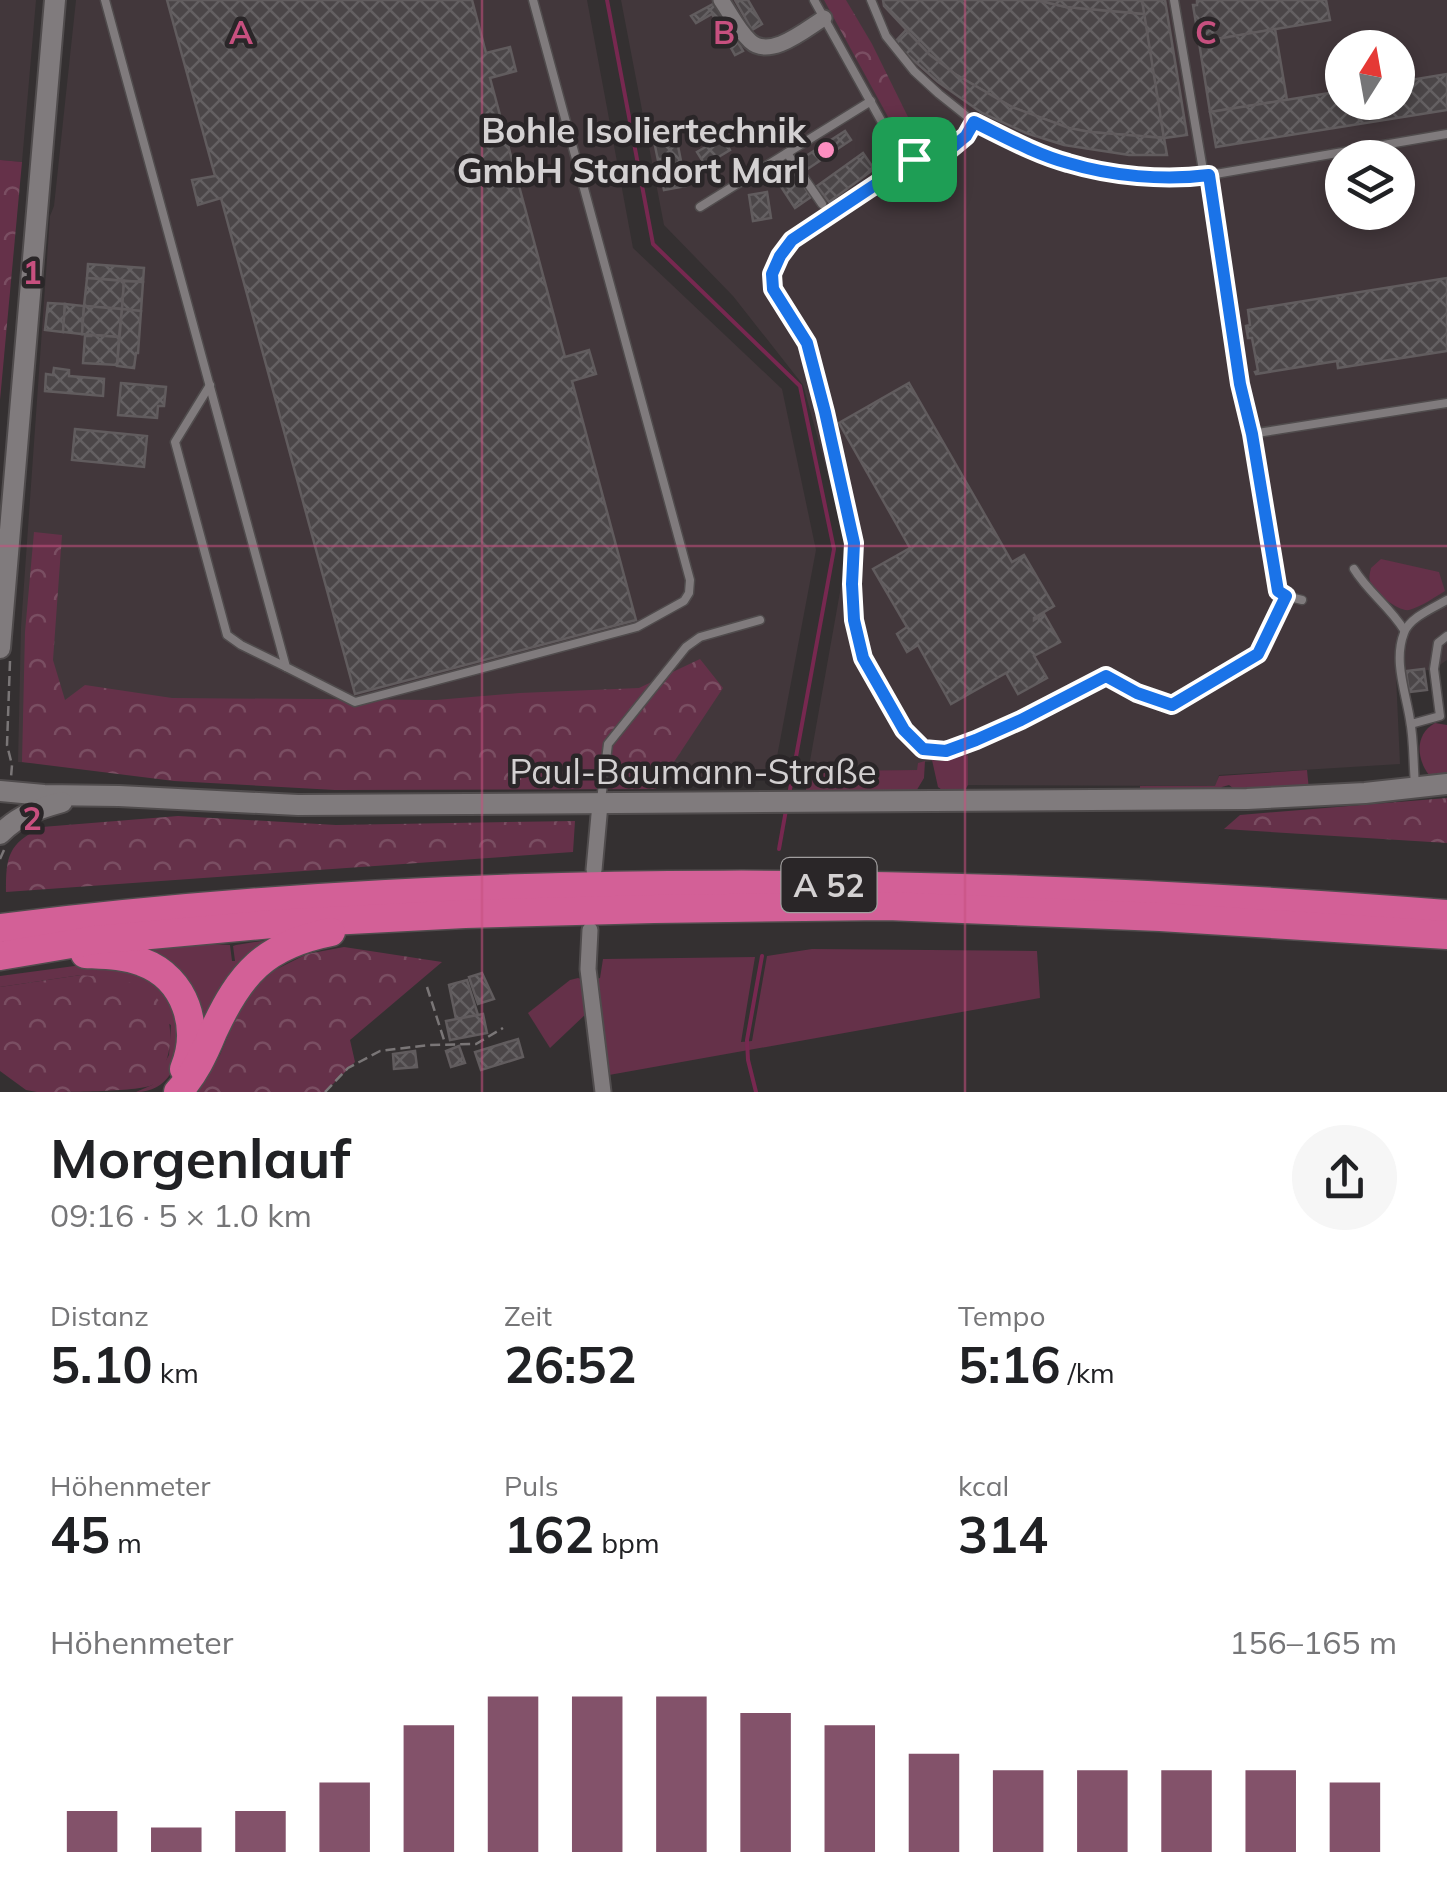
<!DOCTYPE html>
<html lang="de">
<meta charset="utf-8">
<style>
:root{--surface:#fff;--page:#f6f6f6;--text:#202124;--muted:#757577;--accent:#83526a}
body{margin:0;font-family:Mulish,sans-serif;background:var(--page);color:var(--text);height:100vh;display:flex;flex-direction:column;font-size:38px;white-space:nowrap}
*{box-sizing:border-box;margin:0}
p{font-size:32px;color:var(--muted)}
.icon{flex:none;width:55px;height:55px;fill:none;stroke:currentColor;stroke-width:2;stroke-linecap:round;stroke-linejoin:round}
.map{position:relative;height:1092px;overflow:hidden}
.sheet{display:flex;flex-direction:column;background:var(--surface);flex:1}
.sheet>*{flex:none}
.needle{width:65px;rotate:11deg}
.controls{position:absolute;left:1325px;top:30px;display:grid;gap:20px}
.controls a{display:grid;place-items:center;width:90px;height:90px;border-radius:50%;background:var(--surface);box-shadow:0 5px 15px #0003;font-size:50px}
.pin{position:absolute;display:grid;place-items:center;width:85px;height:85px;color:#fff;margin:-42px;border-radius:20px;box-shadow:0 5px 15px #0006}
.round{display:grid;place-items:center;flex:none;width:105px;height:105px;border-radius:52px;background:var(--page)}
.overview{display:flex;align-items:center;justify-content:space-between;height:170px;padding:0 50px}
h1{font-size:55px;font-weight:700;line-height:75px}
.metrics{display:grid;grid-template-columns:repeat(3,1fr);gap:15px;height:170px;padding:10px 50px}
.metrics div{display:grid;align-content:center}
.metrics b{font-size:50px;font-weight:700}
.metrics small{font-size:28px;font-weight:400}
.metrics p{font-size:28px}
.chart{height:280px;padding:20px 50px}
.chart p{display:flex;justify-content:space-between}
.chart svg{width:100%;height:180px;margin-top:10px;stroke:var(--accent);stroke-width:6}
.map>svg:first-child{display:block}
</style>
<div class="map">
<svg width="1447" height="1092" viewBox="0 0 1447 1092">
<defs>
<pattern id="forest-crowns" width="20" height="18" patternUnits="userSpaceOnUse" patternTransform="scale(2.5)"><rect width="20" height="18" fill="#653149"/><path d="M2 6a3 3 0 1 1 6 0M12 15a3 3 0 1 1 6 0" fill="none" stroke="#7a4e62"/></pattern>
<pattern id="building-cross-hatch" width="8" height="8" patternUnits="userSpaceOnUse" patternTransform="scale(2.5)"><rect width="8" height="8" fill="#4b4648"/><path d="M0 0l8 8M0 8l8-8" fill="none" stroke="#646062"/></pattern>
</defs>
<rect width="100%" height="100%" fill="#343031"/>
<!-- built -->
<g fill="#42373b" fill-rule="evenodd">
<path d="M0,0h36l-14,162 -22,-2z"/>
<path d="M76,0h511l46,248 149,141 34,161 -43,228 -397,6 -358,-22 3,-135 29,-411 4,-10z"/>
<path d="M621,0h826v660l-13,9 -38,6 4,89 -181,11 -3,11 -248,-1v-29l-49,7 -1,7 -110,2 40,-225 -45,-162 -70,-89 -69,-71zM1342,48h56v54h-56zM1342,158h56v54h-56z"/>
</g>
<!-- grass -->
<g fill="#653149">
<path d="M1381,559l58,13 6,19c-10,6 -24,16 -36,19 -10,2 -34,-17 -38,-27 -3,-5 -1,-10 0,-15z"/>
<path d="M1435,723l12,2v51l-18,-1c-13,-17 -14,-41 6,-52z"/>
<path d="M968,755v30l-5,9 -21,-4 -4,-3 -6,-27 7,1z"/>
<path d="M925,761l-1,17 -9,15 -110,3 4,-25 108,-1 1,-7z"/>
<path d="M1307,770l2,20 -75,-1 -5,-4 -7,2 -5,6 -77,-3v-4h75l4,-10z"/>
<path d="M274,939l-75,99 -67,-86 79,-8 19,1 2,16h3l-2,-15 3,-1z"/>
<path d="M812,949l225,2 3,47 -431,77 -3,-7 -10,-89 4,-1 3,-19 152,-2 -14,85 11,-1 15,-85z"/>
<path d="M82,965c17,0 56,3 69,13 6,5 26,30 27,37 7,33 -2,77 -42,77l16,-7 17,-30 2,-30 -90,-50 -81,12v-11z"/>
<path d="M578,978l6,2 4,32 -38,36 -22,-35 42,-33z"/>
</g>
<!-- forest -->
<g fill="url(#forest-crowns)">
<path d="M824,0h22l26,44 37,75 1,10 -3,6 -7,-3 -8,-8z"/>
<path d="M0,160l22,2 -22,238z"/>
<path d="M34,532l28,3 -9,125 12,40 20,-15 87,13 264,2 84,-7 119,-5 61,-29 23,29 -67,101 -321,1 -161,-9 -152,-19 3,-130z"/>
<path d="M1447,798v45l-223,-14 16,-14z"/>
<path d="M178,816l158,9 239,-4 -2,31 -567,40c0,-36 2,-48 36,-65z"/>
<path d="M344,947l98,15 -92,78 5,22 -30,30h-127l22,-37 24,-57 29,-27 34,-17z"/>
<path d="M81,975c46,4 93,10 89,68 -1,13 -8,34 -18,42 -14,7 -93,7 -115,7l-11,-2 -26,-19v-84z"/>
</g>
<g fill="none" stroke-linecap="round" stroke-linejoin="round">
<!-- stream -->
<g stroke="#772850" stroke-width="4">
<path d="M607,0l46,244 147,142 34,163 -45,246"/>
<path d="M779,849l7,-39"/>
<path d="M756,1092l-8,-32 -1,-20 15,-84"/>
</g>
</g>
<!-- building -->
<g fill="url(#building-cross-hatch)" stroke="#615c5e" stroke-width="2.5">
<path d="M167,0h305l14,53 24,-6 6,24 -26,7 75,279 24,-7 7,24 -24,7 64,239 -281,74 -134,-496 -23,7 -6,-25 23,-4z"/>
<path d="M735,0h13l14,24 -10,6z"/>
<path d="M883,0h153l30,7 79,7 19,124 -74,-6 -21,-4 -57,-21 -57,-33 -25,-19 -46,-49z"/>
<path d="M1036,0h106l3,14 -79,-7z"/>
<path d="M1142,0h23l22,135 -23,3z"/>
<path d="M1197,0h129l4,20 -131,22 -6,-37h4z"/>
<path d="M715,3l28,48 -8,4 -23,-41 -16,9 -5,-7z"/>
<path d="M1275,29l12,71 -77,12 -11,-70z"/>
<path d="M906,30l24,25 25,19 57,33 57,21 21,4 74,6 3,17h-38l-65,-10 -38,-12 -44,-20 -44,-31 -44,-39z"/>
<path d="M1447,74v36l-231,37 -6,-35 132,-21v11h56v-20z"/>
<path d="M674,126l12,60 -22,4 -12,-59z"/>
<path d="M845,131l6,9 -45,30 -6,-10z"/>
<path d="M723,137l7,13 -25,15 -8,-13z"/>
<path d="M863,153l11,16 -45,33 -12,-16z"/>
<path d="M792,168l19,29 -16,11 -19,-29z"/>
<path d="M767,192l4,26 -18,3 -4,-26z"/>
<path d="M88,264l56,4 -1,14 -56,-4z"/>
<path d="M87,278l37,3 -2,28 -38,-3z"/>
<path d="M1447,278v73l-109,17 -1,-7 -81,13 -1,-2 3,-1 -6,-33h-4l-2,-12 4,-1 -2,-15z"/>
<path d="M124,281l19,1 -2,29 -19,-2z"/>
<path d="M48,303l17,1 -2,28 -18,-2z"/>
<path d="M65,304l19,2 -2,28 -19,-2z"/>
<path d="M84,306l38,3 -3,28 -37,-3z"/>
<path d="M122,309l19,2 -3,42h-2l-2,15 -17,-2z"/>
<path d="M91,335l28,2 -2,28 -34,-2 2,-27h6z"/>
<path d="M54,368l15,2v6l35,3 -1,17 -58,-5 1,-17 7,1z"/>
<path d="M121,383l45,4 -2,19h-6l-1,12 -39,-3z"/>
<path d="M909,383l103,179 12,-7 30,51 -20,12v2l10,-6 16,28 -26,14 13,22 -29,16 -12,-21 -55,31 -33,-59 -11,7 -10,-18 10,-7 -34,-58 37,-21 -71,-125z"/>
<path d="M75,429l72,7 -3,31 -72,-7z"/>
<path d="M1424,669l3,21 -18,2 -3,-21z"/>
<path d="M482,973l12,26 -16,5 -9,-27z"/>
<path d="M467,980l11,35 -22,4 -7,-34z"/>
<path d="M483,1014l4,19 -37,7 -4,-19z"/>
<path d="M518,1039l5,18 -42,13 -6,-18z"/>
<path d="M459,1046l6,17 -14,4 -5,-16z"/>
<path d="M415,1051l2,16 -23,2 -1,-15z"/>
</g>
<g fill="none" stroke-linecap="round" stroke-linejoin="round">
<!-- lane casing -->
<g stroke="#504c4d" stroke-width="11">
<g id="lane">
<path d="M105,0l181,667 69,35 282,-75 47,-26 5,-8 1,-13 -157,-580"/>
<path d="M814,0l84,151c5,3 10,6 15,8 27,6 50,-17 61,-37"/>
<path d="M871,0l15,36 28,35 25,23 35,28 51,25 44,17 67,12h68l243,-42"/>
<path d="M1174,0l30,176"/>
<path d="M787,153l35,51"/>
<path d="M914,159l-122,81 -12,15 -8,19 1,15 34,54 18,69 30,131 -3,41 2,37 9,37 41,71 19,20 23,2 30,-11 45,-20 85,-44 31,17 35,12 86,-51 28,-58"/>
<path d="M1209,175l31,209 11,50"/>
<path d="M700,207l171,-106"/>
<path d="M210,385l-35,57 52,193 14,10 45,22"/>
<path d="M1354,569c14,23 36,38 50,61"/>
<path d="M1302,600l-16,-4 -8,-5 -27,-157 196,-31"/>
<path d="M1411,724l29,-8 -6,-47 4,-26 9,-7"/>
<path d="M1415,784c-2,-22 -1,-43 -5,-64 -4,-27 -17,-59 -6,-87 5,-15 29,-25 43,-33"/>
<path d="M601,800l7,-56 78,-97 14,-10 60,-17"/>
</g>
</g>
<!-- street casing -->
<g stroke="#504c4d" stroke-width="19">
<g id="street">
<path d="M721,0c9,13 17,30 29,41 20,19 56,-12 74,-23"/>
<path d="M594,870l6,-66"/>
<path d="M590,930l-2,39 15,123"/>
</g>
</g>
<!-- secondary casing -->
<g stroke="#504c4d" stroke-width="24">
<g id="secondary">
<path d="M0,648l55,-648"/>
<path d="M0,791l44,4 75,1 179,9 949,-6 118,-6 82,-9"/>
<path d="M0,834c19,-19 37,-25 62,-32"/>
</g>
</g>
<!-- highway casing -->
<g stroke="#504c4d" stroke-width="31">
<g id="highway">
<path d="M0,928c480,-60 966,-51 1447,-14"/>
<path d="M85,954c19,1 39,1 57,8 44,16 59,66 42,107"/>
<path d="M0,956l95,-16 177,-16 193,-10 189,-5 233,-3 273,11 287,18"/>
<path d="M178,1092c16,-17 26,-38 35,-60 27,-59 52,-87 118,-100"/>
</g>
</g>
<!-- path -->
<g stroke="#7a7677" stroke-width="2.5" stroke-dasharray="10 5" stroke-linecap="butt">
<path d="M10,661l-3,84 5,20 -1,12"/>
<path d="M0,859l4,-9"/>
<path d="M427,987l18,56"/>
<path d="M325,1092l23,-24 32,-17 49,-6 47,-1 27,-16"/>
</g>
<!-- lane -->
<use href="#lane" stroke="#807b7d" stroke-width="8"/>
<!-- street -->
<use href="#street" stroke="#807b7d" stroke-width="15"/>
<!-- secondary -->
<use href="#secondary" stroke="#807b7d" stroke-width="20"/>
<!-- highway -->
<use href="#highway" stroke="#d36097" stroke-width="28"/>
</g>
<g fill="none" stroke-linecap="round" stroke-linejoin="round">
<!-- route casing -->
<g stroke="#fff" stroke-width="20">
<path id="route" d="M974,122c31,15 61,32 94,41 43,13 96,18 141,12l31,209 12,50 26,157 8,5 -28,58 -86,51 -35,-12 -31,-17 -85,44 -45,20 -30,11 -23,-2 -19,-19 -41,-72 -9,-38 -2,-36 2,-41 -29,-131 -18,-69 -34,-54 -1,-15 8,-18 12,-16 122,-81 28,-3 24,-20z"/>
</g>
<!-- route -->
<use href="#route" stroke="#1a73e8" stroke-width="12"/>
</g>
<!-- grid -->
<path fill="none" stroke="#c7507f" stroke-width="2.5" stroke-opacity="0.55" d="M482,0v1092M965,0v1092M0,546h1447"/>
<!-- markers -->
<circle fill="#fd8ec0" stroke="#2a2628" stroke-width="4" cx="826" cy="150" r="10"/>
<g text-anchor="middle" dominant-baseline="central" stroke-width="9" stroke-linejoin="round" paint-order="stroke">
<!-- shield labels -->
<rect fill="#2a2628" stroke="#a19e9f" stroke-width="2.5" x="781.5" y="858" width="95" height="54" rx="8"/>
<g font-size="32" font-weight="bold" fill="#d4d1d2">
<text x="829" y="885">A 52</text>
</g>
<!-- poi labels -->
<g font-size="35" font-weight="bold" fill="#d4d1d2" stroke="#2a2628" text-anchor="end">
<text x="806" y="130">Bohle Isoliertechnik<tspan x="806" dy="40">GmbH Standort Marl</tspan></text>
</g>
<!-- street labels -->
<g font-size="35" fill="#d4d1d2" stroke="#2a2628">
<text x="693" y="771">Paul-Baumann-Straße</text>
</g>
</g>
<g font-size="32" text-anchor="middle" font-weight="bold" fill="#c7507f" stroke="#2a2628" stroke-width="9" stroke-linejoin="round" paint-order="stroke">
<text x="241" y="44">A</text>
<text x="724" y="44">B</text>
<text x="1206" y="44">C</text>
<text x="32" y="284">1</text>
<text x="32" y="830">2</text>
</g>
</svg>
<div class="controls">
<a><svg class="needle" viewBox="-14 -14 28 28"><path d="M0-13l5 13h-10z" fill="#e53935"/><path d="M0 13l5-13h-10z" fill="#757577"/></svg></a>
<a><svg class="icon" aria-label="layers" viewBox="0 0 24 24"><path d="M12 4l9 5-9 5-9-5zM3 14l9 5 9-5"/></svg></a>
</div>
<div class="pin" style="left:914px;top:159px;background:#1e9e55"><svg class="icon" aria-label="arrive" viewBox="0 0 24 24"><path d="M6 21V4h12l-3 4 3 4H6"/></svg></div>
</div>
<section class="sheet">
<div class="overview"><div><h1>Morgenlauf</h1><p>09:16 · 5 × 1.0 km</p></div><a class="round"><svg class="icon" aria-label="share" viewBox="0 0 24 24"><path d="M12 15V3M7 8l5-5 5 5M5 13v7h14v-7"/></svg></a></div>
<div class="metrics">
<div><p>Distanz</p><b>5.10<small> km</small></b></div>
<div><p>Zeit</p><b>26:52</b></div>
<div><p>Tempo</p><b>5:16<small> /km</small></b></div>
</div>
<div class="metrics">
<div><p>Höhenmeter</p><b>45<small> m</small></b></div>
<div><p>Puls</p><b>162<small> bpm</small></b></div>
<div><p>kcal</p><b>314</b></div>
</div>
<div class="chart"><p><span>Höhenmeter</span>156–165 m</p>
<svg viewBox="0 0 160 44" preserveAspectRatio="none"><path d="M5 44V34M15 44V38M25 44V34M35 44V27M45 44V13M55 44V6M65 44V6M75 44V6M85 44V10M95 44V13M105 44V20M115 44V24M125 44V24M135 44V24M145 44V24M155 44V27"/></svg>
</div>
</section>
